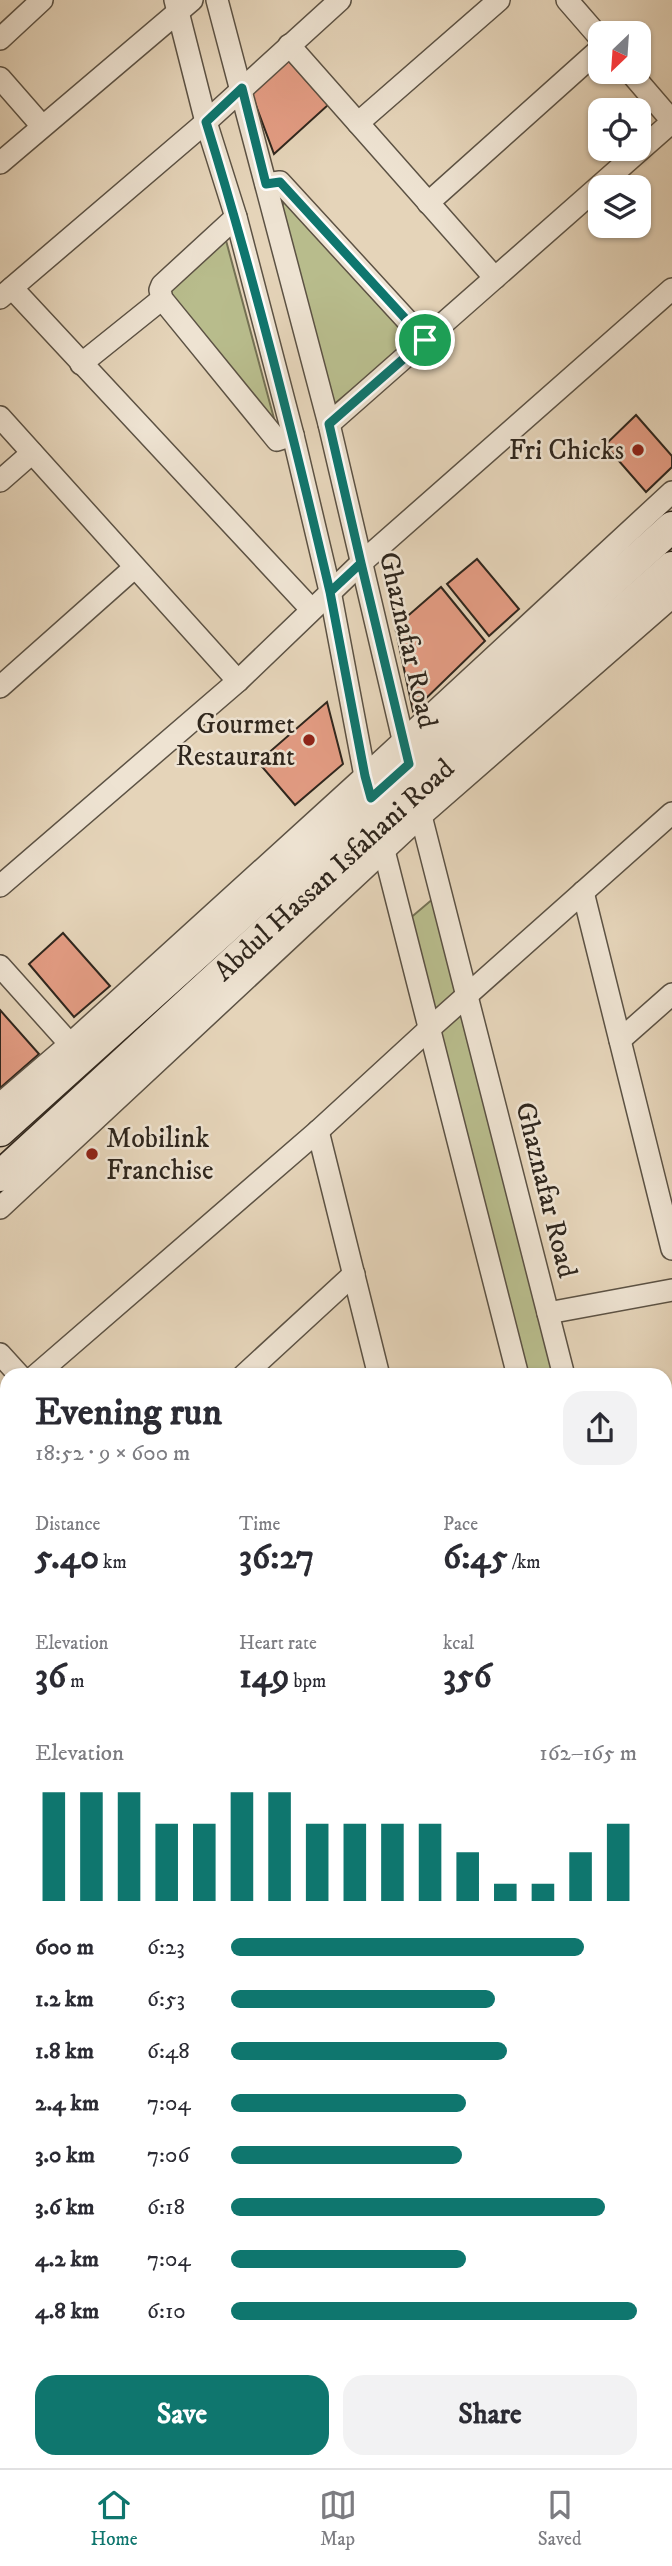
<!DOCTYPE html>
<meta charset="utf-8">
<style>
:root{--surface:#fff;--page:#f2f2f3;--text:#2b2b33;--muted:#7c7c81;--line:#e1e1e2;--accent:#0f766e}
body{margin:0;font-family:"IM FELL DW Pica",serif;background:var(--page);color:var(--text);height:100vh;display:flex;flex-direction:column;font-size:26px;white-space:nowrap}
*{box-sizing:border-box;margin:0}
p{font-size:23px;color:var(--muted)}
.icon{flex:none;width:38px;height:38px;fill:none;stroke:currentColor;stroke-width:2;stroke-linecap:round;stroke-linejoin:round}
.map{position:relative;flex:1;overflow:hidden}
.drawer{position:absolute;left:0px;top:1368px;width:672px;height:1101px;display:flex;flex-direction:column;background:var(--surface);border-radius:21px 21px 0 0;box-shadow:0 2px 5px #0004}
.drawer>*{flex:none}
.needle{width:46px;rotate:205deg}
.tools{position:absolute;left:588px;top:21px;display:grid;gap:14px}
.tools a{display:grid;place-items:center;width:63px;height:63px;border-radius:14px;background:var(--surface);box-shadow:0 2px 5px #0004;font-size:35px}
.pin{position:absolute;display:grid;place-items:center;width:60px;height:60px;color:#fff;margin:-30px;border:4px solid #fff;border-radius:50%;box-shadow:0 2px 7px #0007}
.round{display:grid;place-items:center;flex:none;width:74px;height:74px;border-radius:21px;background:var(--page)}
.overview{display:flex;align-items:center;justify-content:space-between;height:119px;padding:0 35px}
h1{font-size:38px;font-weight:800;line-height:52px}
.metrics{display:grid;grid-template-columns:repeat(3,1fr);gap:10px;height:119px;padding:7px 35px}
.metrics div{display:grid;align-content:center}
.metrics b{font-size:35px;font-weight:800}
.metrics small{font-size:19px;font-weight:400}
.metrics p{font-size:19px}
.chart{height:196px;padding:14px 35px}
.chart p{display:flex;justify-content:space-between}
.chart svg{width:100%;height:126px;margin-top:7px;stroke:var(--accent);stroke-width:6}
.cta{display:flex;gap:14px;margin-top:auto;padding:14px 35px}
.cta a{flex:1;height:80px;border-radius:21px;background:var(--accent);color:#fff;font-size:28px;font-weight:800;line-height:80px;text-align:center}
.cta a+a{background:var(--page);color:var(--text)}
ul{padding:0 35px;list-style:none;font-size:23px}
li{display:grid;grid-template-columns:112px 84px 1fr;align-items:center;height:52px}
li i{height:18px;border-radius:9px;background:var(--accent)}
.tabs{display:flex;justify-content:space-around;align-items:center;height:98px;border-top:2px solid var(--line);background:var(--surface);font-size:19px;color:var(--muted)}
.tabs a{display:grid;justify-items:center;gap:4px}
.tabs .current{color:var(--accent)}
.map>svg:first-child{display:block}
</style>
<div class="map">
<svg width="672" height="2468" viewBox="0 0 672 2468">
<rect width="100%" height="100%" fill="#e5d4b9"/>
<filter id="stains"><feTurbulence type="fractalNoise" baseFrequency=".00286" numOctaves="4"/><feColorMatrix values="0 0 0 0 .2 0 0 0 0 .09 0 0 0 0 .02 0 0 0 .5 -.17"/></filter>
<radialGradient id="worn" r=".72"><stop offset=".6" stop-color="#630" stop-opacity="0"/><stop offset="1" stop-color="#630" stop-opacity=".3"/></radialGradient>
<!-- green -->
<g fill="#b8bc8c" stroke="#747154" stroke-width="2">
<path d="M285,195l132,141 -84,69 -52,-192z"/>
<path d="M224,233l55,204 -113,-148z"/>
<path d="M441,892l123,483h-44l-118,-450z"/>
<path d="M665,1774l7,27v157l-7,-27z"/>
<rect x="351" y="2462" width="177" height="6"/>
</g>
<!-- building -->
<g fill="#e39c83" stroke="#2f261d" stroke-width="2">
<path d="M287,59l41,46 -54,49 -23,-62z"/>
<path d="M636,415l36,41v11l-26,25 -41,-47z"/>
<path d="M477,559l42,50 -30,27 -42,-52z"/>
<path d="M441,587l44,54 -72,70 -18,-84z"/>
<path d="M327,702l16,62 -48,41 -37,-43z"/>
<path d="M63,933l47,53 -36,31 -45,-53z"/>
<path d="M0,1010l39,44 -39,34z"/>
<path d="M665,2272l7,4v77l-7,5z"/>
<path d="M251,2462h68l-7,5z"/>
</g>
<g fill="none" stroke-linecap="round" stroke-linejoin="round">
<!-- street casing -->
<g stroke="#5c5244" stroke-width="24">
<g id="street">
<path d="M175,0l31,122 30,95 57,218 37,156 35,185 153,600"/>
<path d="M217,0l112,424 92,392 143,560"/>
<path d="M567,0l33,38"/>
<path d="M0,39l42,-39"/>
<path d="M289,45l206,233"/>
<path d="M630,72l42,49"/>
<path d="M0,78l42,48"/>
<path d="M358,123l141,-123"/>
<path d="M0,163l192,-163"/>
<path d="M266,184l14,-2 145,158"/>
<path d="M428,203l172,-154"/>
<path d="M236,217l-74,68 -2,5 2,9 115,141 16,-5"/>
<path d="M12,288l299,321"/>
<path d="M0,298l206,-176 134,-122"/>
<path d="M81,364l81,-65"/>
<path d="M0,417l238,264"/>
<path d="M329,424l343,-302"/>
<path d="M0,481l32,-28"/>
<path d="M0,687l134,-119"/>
<path d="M0,886l238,-205 123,-118 311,-274"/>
<path d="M583,892l89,357"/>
<path d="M0,966l78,87"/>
<path d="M620,1040l52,-46"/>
<path d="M0,1104l70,-60 295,-268 307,-284"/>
<path d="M318,1131l61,245"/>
<path d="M0,1208l421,-392 251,-219"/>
<path d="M548,1313l124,-23"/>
<path d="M0,1354l20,22"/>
<path d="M35,1376l283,-245 110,-101 244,-217"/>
<path d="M243,1376l111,-102"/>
<path d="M0,1411l7,-8"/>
<path d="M7,1608l-5,8 5,1"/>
<path d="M665,1687l7,1"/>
<path d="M0,1760l7,1"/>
<path d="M665,1773l7,28"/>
<path d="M665,1828h7"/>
<path d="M0,1907h7"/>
<path d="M665,1946l7,28"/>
<path d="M0,2042l7,1"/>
<path d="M0,2186l7,1"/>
<path d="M665,2258h7"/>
<path d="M0,2322h7"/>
<path d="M177,2468v-6"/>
</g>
</g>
<!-- secondary casing -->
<g stroke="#2f261d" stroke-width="33">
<g id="secondary">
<path d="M0,1131l672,-604"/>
<path id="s1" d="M0,1176l416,-382 256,-227"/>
</g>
</g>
<!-- street -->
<use href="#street" stroke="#eee3d2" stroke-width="21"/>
<!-- secondary -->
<use href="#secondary" stroke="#eee3d2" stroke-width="30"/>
</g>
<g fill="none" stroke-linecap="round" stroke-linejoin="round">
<!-- route casing -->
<g stroke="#fff" stroke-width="14">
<path id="route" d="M425,340l-96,84 32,139 -31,29 35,184 6,22 38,-34 -48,-201 -31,29c-37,-158 -76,-315 -124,-470l36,-34 24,96 14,-2 145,158"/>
</g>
<!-- route -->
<use href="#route" stroke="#0f766e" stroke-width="9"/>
</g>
<!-- markers -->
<g fill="#8f2418" stroke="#eee3d2" stroke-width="2.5">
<circle cx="638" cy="450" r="7"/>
<circle cx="309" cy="740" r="7"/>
<circle cx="92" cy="1154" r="7"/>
</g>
<g text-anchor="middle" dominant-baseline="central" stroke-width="5" stroke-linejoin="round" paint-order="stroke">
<!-- poi labels -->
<g font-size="28" fill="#2f261d" stroke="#eee3d2" text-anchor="end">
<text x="624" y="450">Fri Chicks</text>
<text x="295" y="724">Gourmet<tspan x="295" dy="32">Restaurant</tspan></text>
<text x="106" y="1138" text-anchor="start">Mobilink<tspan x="106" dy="32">Franchise</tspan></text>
</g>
<!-- street labels -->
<g font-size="28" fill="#2f261d" stroke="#eee3d2">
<text transform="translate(408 640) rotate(77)">Ghaznafar Road</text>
<text stroke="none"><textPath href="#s1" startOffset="453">Abdul Hassan Isfahani Road</textPath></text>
<text transform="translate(546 1190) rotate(76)">Ghaznafar Road</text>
</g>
</g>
<rect width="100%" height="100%" filter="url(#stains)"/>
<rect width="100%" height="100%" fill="url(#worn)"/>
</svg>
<div class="tools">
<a><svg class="needle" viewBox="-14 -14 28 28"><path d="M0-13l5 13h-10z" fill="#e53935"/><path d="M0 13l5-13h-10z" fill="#7c7c81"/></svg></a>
<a><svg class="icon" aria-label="locate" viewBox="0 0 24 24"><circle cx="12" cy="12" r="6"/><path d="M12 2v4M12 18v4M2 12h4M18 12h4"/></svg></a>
<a><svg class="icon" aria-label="layers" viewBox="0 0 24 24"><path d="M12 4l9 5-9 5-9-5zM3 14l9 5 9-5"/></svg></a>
</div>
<div class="pin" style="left:425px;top:340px;background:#1e9e55"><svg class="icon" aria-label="arrive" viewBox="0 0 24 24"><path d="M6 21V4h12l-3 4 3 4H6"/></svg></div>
<section class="drawer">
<div class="overview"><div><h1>Evening run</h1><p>18:52 · 9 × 600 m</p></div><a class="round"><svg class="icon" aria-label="share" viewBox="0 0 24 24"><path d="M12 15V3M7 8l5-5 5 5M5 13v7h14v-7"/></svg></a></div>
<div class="metrics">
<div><p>Distance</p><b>5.40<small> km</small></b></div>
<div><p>Time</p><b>36:27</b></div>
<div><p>Pace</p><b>6:45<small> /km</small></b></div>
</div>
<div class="metrics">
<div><p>Elevation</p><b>36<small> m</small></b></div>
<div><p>Heart rate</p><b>149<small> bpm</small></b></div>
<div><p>kcal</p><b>356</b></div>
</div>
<div class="chart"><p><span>Elevation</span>162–165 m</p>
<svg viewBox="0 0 160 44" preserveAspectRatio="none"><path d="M5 44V6M15 44V6M25 44V6M35 44V17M45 44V17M55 44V6M65 44V6M75 44V17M85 44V17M95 44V17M105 44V17M115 44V27M125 44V38M135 44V38M145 44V27M155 44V17"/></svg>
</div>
<ul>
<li><b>600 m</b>6:23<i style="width:87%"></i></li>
<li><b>1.2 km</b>6:53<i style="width:65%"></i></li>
<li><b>1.8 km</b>6:48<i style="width:68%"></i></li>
<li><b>2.4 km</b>7:04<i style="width:58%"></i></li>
<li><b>3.0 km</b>7:06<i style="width:57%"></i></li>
<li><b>3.6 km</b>6:18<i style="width:92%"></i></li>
<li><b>4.2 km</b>7:04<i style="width:58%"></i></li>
<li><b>4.8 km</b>6:10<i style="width:100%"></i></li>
</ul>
<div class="cta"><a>Save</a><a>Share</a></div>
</section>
</div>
<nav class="tabs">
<a class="current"><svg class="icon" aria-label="home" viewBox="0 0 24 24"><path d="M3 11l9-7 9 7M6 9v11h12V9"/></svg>Home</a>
<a><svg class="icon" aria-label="map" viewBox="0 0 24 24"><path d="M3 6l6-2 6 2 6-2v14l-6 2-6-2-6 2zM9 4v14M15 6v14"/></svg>Map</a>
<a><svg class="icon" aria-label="saved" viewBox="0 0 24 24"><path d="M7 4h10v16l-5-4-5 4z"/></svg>Saved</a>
</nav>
